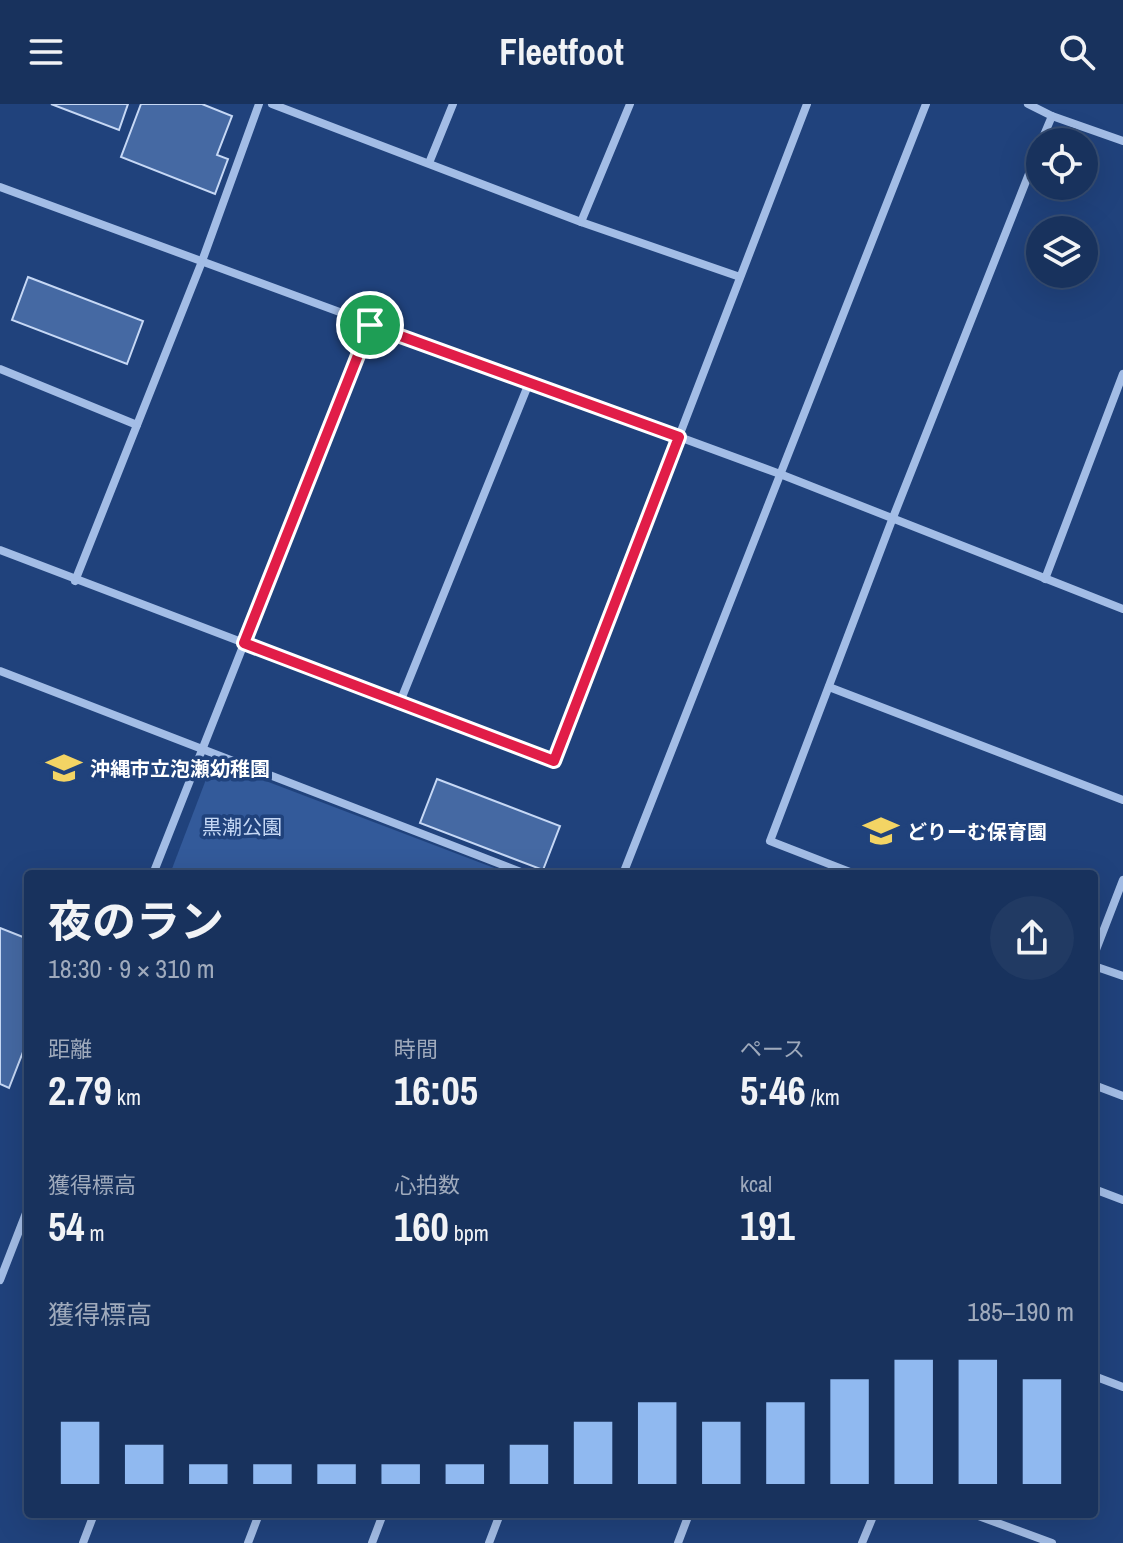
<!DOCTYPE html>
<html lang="ja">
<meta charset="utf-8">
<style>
:root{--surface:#18325d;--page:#213a63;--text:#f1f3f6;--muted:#9faabc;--line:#364d72;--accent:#90b9f0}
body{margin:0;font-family:"Archivo Narrow","Noto Sans JP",sans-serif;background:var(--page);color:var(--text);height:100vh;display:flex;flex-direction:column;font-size:30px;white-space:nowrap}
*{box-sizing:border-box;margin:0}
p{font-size:26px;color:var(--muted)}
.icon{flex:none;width:44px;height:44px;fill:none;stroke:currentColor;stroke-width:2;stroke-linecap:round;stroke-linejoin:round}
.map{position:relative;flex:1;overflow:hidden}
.details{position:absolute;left:24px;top:766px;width:1074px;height:648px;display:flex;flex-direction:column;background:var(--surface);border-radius:8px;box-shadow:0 8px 32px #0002,0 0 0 2px var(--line)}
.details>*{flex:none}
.tools{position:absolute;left:1026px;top:24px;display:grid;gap:16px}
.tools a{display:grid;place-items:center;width:72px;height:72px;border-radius:50%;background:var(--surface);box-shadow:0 8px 32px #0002,0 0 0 2px var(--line);font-size:40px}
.pin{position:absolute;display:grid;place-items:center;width:68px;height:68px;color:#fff;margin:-34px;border:4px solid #fff;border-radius:50%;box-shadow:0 2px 8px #0007}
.round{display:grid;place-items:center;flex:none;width:84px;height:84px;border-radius:42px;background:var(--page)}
.overview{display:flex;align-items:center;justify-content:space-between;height:136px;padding:0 24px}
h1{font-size:44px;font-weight:700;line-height:60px}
.metrics{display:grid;grid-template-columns:repeat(3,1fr);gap:12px;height:136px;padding:8px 24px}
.metrics div{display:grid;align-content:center}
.metrics b{font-size:40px;font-weight:700}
.metrics small{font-size:22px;font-weight:400}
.metrics p{font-size:22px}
.chart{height:224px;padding:16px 24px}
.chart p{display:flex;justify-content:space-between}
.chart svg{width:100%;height:144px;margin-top:8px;stroke:var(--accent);stroke-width:6}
header{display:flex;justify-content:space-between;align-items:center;height:104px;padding:0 24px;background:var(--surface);font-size:36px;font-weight:700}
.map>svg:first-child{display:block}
</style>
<header><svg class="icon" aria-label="menu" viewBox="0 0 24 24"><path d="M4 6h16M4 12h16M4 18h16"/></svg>Fleetfoot<svg class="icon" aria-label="search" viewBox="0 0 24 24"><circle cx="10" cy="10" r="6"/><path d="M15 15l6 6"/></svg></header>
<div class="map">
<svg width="1123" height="1439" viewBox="0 0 1123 1439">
<rect width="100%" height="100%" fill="#20427c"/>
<!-- green -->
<path fill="#335a9a" d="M213,657l297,113h-340z"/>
<!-- building -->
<g fill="#4569a3" stroke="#c6d8f5" stroke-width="2">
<path d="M51,0h77l-9,26z"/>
<path d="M141,0h61l30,12 -15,39 11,4 -13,35 -94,-37z"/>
<path d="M28,173l115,44 -16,43 -115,-44z"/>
<path d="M437,675l123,47 -17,44 -123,-47z"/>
<path d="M0,824l28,11v100l-19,49 -9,-4z"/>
</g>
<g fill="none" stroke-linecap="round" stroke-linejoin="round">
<!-- street -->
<g stroke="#a3bde6" stroke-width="8">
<path d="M272,0l309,118 159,55"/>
<path d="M1028,0l24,12"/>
<path d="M1041,38l11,-26 71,25"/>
<path d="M429,59l24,-59"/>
<path d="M0,83l780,287 343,135"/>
<path d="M581,118l49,-118"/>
<path d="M0,265l137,56"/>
<path d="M0,446l554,211 253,-657"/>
<path d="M1045,475l78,-205"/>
<path d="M75,477l126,-317 58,-160"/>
<path d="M0,567l526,203"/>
<path d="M829,583l294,113"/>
<path d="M400,598l129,-319"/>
<path d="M153,770l217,-549"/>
<path d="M623,770l303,-770"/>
<path d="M855,770l-85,-33 122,-321 148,-374"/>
<path d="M1094,851l29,-75"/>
<path d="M1094,862l29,10"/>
<path d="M1094,981l29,11"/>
<path d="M1094,1085l29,11"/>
<path d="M0,1176l28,-72"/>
<path d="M1094,1272l29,11"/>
<path d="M973,1410l79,29"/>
<path d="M83,1439l11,-29"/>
<path d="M248,1439l11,-29"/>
<path d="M372,1439l11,-29"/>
<path d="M489,1439l11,-29"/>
<path d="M678,1439l11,-29"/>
<path d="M862,1439l12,-29"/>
</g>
</g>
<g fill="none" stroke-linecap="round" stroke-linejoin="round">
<!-- route casing -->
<g stroke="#fff" stroke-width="16">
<path id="route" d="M370,221l309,112 -125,324 -310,-118z"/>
</g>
<!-- route -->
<use href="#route" stroke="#e11d48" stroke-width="10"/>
</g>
<!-- icons -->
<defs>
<g id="school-bare" transform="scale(2.76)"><path d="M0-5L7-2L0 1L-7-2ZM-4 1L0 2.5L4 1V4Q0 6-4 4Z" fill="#f3d464" stroke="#20427c" stroke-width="2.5" paint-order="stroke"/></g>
</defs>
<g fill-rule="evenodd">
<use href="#school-bare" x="64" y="664"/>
<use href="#school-bare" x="881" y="727"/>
</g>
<g text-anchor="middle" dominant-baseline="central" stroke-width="7" stroke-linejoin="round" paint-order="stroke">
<!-- poi labels -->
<g font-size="20" font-weight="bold" fill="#fff" stroke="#20427c" text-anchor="start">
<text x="90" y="664">沖縄市立泡瀬幼稚園</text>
<text x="907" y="727">どりーむ保育園</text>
</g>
<!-- park labels -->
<g font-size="20" fill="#c6d8f5" stroke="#20427c">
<text x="242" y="722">黒潮公園</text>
</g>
</g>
</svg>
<div class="tools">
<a><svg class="icon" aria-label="locate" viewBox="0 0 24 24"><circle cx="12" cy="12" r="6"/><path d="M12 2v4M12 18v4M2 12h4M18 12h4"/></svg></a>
<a><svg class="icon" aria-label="layers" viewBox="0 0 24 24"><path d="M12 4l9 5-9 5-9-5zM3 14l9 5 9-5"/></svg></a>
</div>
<div class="pin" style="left:370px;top:221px;background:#1e9e55"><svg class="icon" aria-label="arrive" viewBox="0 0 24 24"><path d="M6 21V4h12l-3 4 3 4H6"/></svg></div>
<section class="details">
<div class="overview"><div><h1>夜のラン</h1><p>18:30 · 9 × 310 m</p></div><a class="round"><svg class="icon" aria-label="share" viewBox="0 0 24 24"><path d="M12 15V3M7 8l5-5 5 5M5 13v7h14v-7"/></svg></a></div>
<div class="metrics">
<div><p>距離</p><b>2.79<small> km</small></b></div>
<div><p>時間</p><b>16:05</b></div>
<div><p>ペース</p><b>5:46<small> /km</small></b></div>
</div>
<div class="metrics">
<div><p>獲得標高</p><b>54<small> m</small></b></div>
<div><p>心拍数</p><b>160<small> bpm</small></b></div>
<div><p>kcal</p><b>191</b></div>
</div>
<div class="chart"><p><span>獲得標高</span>185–190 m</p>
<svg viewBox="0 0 160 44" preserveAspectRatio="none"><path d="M5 44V25M15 44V32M25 44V38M35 44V38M45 44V38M55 44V38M65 44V38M75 44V32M85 44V25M95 44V19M105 44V25M115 44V19M125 44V12M135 44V6M145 44V6M155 44V12"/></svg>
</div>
</section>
</div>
